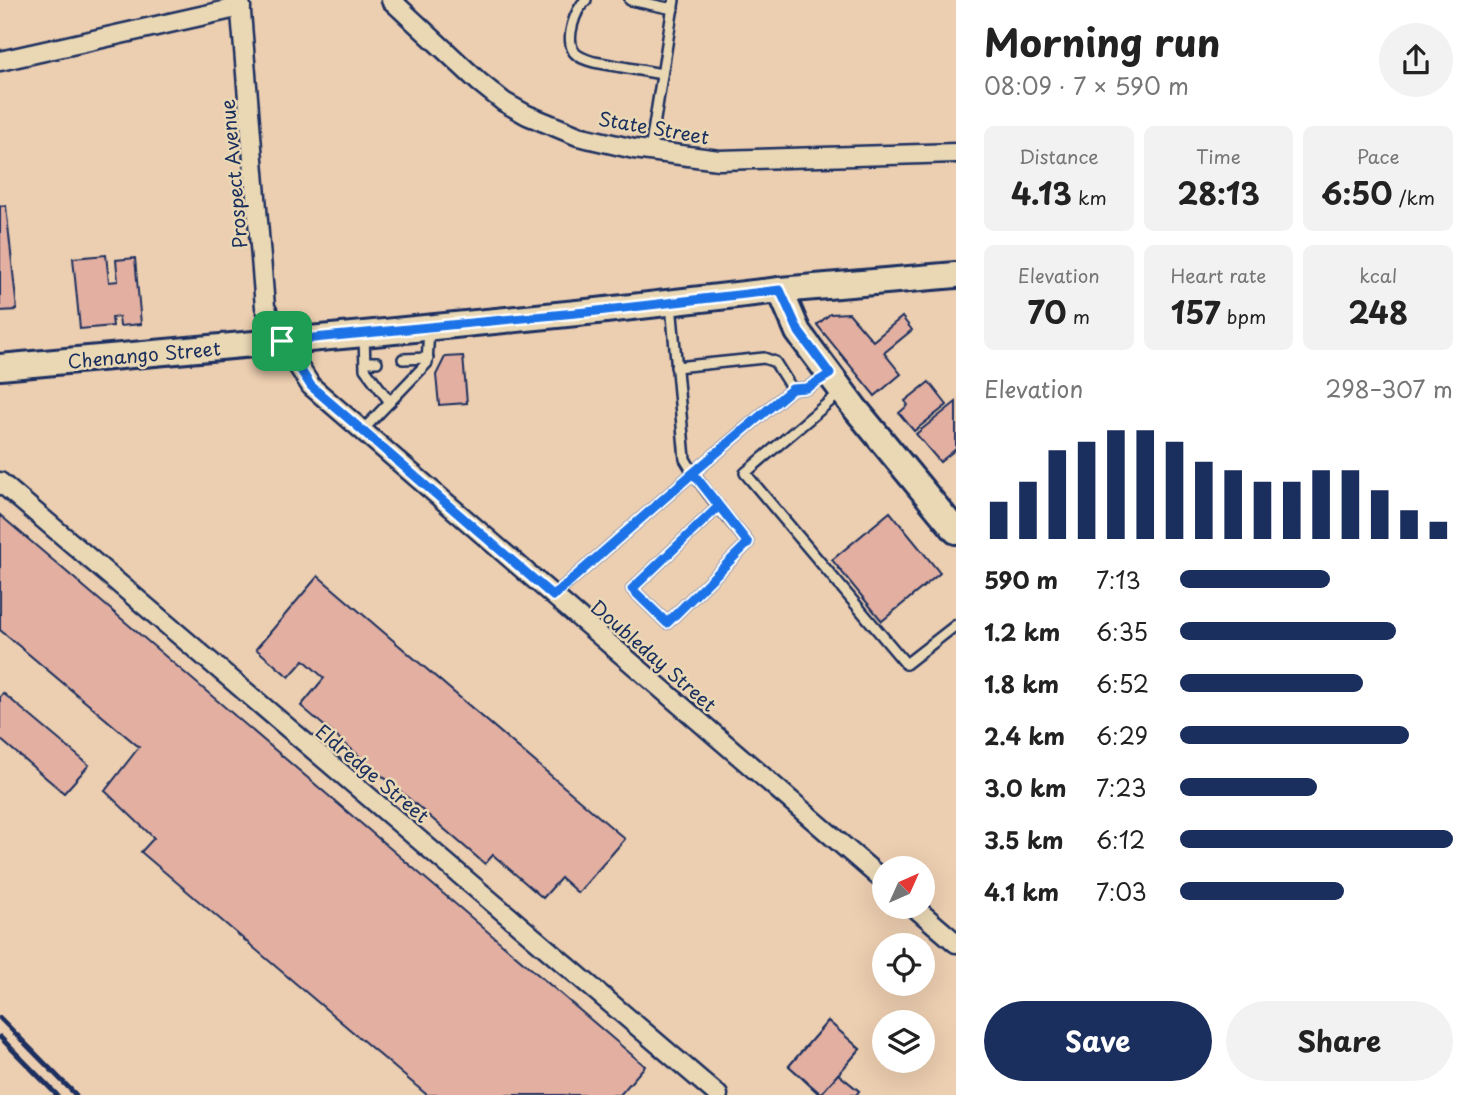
<!DOCTYPE html>
<meta charset="utf-8">
<style>
:root{--surface:#fff;--page:#f2f2f2;--text:#222;--muted:#767676;--accent:#1b2f5e}
body{margin:0;font-family:"Playpen Sans",sans-serif;background:var(--page);color:var(--text);height:100vh;display:flex;flex-direction:column;font-size:26px;white-space:nowrap}
*{box-sizing:border-box;margin:0}
p{font-size:23px;color:var(--muted)}
.icon{flex:none;width:38px;height:38px;fill:none;stroke:currentColor;stroke-width:2;stroke-linecap:round;stroke-linejoin:round}
.map{position:relative;flex:1;overflow:hidden}
.details{display:flex;flex-direction:column;background:var(--surface);width:525px}
.details>*{flex:none}
.needle{width:46px;rotate:45deg}
.controls{position:absolute;left:872px;top:856px;display:grid;gap:14px}
.controls a{display:grid;place-items:center;width:63px;height:63px;border-radius:50%;background:var(--surface);box-shadow:0 7px 28px #0002;font-size:35px}
.pin{position:absolute;display:grid;place-items:center;width:60px;height:60px;color:#fff;margin:-30px;border-radius:14px;box-shadow:0 4px 10px #0006}
.round{display:grid;place-items:center;flex:none;width:74px;height:74px;border-radius:37px;background:var(--page)}
.overview{display:flex;align-items:center;justify-content:space-between;height:119px;padding:0 28px}
h1{font-size:38px;font-weight:700;line-height:52px}
.stats{display:grid;grid-template-columns:repeat(3,1fr);gap:10px;height:119px;padding:7px 28px}
.stats div{display:grid;align-content:center;border-radius:10px;background:var(--page);text-align:center}
.stats b{font-size:30px;font-weight:700}
.stats small{font-size:19px;font-weight:400}
.stats p{font-size:19px}
.chart{height:196px;padding:14px 28px}
.chart p{display:flex;justify-content:space-between}
.chart svg{width:100%;height:126px;margin-top:7px;stroke:var(--accent);stroke-width:6}
.primary-button{display:flex;gap:14px;margin-top:auto;padding:14px 28px}
.primary-button a{flex:1;height:80px;border-radius:42px;background:var(--accent);color:#fff;font-size:28px;font-weight:700;line-height:80px;text-align:center}
.primary-button a+a{background:var(--page);color:var(--text)}
ul{padding:0 28px;list-style:none;font-size:23px}
li{display:grid;grid-template-columns:112px 84px 1fr;align-items:center;height:52px}
li i{height:18px;border-radius:9px;background:var(--accent)}
main{display:flex;flex:1;min-height:0}
.map>svg:first-child{display:block}
</style>
<main>
<div class="map">
<svg width="956" height="1095" viewBox="0 0 956 1095">
<rect width="100%" height="100%" fill="#ecceb0"/>
<filter id="ink" filterUnits="userSpaceOnUse"><feTurbulence type="fractalNoise" baseFrequency=".0143" numOctaves="2"/><feDisplacementMap in="SourceGraphic" scale="14" xChannelSelector="R" yChannelSelector="G"/><feConvolveMatrix kernelMatrix="1 2 1 2 8 2 1 2 1" color-interpolation-filters="sRGB"/></filter>
<g filter="url(#ink)">
<!-- building -->
<g fill="#e2afa1" stroke="#1b2f5e" stroke-width="2">
<path d="M0,206h6l11,104 -17,1z"/>
<path d="M106,255l3,27 9,-1 -2,-21 19,-2 6,66 -21,2 -1,-9 -7,1 1,8 -33,3 -7,-71z"/>
<path d="M849,313l24,28 29,-24 10,13 -28,23 17,21 -26,22 -58,-71 13,-11z"/>
<path d="M463,356l4,47 -28,2 -3,-30 9,-18z"/>
<path d="M929,382l18,23 -33,26 -15,-18 9,-8 -3,-4z"/>
<path d="M956,402v47l-16,13 -24,-28z"/>
<path d="M890,512l50,61 -58,48 -50,-61z"/>
<path d="M0,515l645,551 -25,29h-193l-286,-243 13,-14 -49,-47 34,-44 -139,-117z"/>
<path d="M318,576l307,263 -47,54 -17,-15 -18,20 -50,-43 -8,9 -184,-158 23,-28 -20,-18 -15,17 -33,-28z"/>
<path d="M3,693l86,72 -25,28 -64,-54v-42z"/>
<path d="M828,1021l32,28 -22,25 21,17 -3,4h-36l-31,-29z"/>
<path d="M828,1021l32,28 -39,45 -32,-28z"/>
<path d="M838,1074l21,17 -3,4h-36z"/>
</g>
<g fill="none" stroke-linecap="round" stroke-linejoin="round">
<!-- lane casing -->
<g stroke="#1b2f5e" stroke-width="14">
<g id="lane">
<path d="M586,0c-11,10 -21,38 -12,52 5,6 13,8 20,10l68,12"/>
<path d="M630,0l43,9"/>
<path d="M650,151l24,-151"/>
<path d="M671,304l14,155c17,30 42,57 63,84l-81,80 -35,-34 87,-83"/>
<path d="M364,335l1,34 25,33"/>
<path d="M403,359l25,-1"/>
<path d="M365,362h12"/>
<path d="M676,367l88,-9 11,4 17,27"/>
<path d="M841,392l-96,81 161,191 50,-39"/>
<path d="M362,431l65,-68 2,-34"/>
<path d="M553,596l140,-123 99,-84 15,-1 21,-13"/>
</g>
</g>
<!-- street casing -->
<g stroke="#1b2f5e" stroke-width="23">
<g id="street">
<path d="M240,0l25,307 17,34 29,45 573,495"/>
<path d="M391,0l88,82 25,20 23,13 51,21 56,13 85,11 237,-7"/>
<path d="M0,61l241,-54"/>
<path d="M0,482l718,613"/>
<path d="M913,906l43,37"/>
</g>
</g>
<!-- secondary casing -->
<g stroke="#1b2f5e" stroke-width="30">
<g id="secondary">
<path d="M780,290l18,42 56,75 102,124"/>
<path d="M0,367l364,-33 233,-23 183,-21 176,-15"/>
</g>
</g>
<!-- lane -->
<use href="#lane" stroke="#ead8b5" stroke-width="9"/>
<!-- street -->
<use href="#street" stroke="#ead8b5" stroke-width="18"/>
<!-- secondary -->
<use href="#secondary" stroke="#ead8b5" stroke-width="24"/>
<!-- rail -->
<g stroke="#1b2f5e" stroke-width="5">
<path d="M0,1018l76,77"/>
<path d="M0,1037l57,58"/>
</g>
</g>
</g>
<g fill="none" stroke-linecap="round" stroke-linejoin="round" filter="url(#ink)">
<!-- route casing -->
<g stroke="#fff" stroke-width="14">
<path id="route" d="M282,341l29,45 242,210 140,-123 55,70 -81,80 -35,-34 87,-83 -26,-33 99,-84 15,-1 23,-14 -31,-42 -19,-42 -183,21 -315,30"/>
</g>
<!-- route -->
<use href="#route" stroke="#1a73e8" stroke-width="9"/>
</g>
<g text-anchor="middle" dominant-baseline="central" stroke-width="5" stroke-linejoin="round" paint-order="stroke">
<!-- street labels -->
<g font-size="19" fill="#1b2f5e" stroke="#ead8b5">
<text transform="translate(654 127) rotate(10)">State Street</text>
<text transform="translate(233 174) rotate(-95)">Prospect Avenue</text>
<text transform="translate(144 354) rotate(-5)">Chenango Street</text>
<text transform="translate(654 655) rotate(41)">Doubleday Street</text>
<text transform="translate(373 773) rotate(40)">Eldredge Street</text>
</g>
</g>
</svg>
<div class="controls">
<a><svg class="needle" viewBox="-14 -14 28 28"><path d="M0-13l5 13h-10z" fill="#e53935"/><path d="M0 13l5-13h-10z" fill="#767676"/></svg></a>
<a><svg class="icon" aria-label="locate" viewBox="0 0 24 24"><circle cx="12" cy="12" r="6"/><path d="M12 2v4M12 18v4M2 12h4M18 12h4"/></svg></a>
<a><svg class="icon" aria-label="layers" viewBox="0 0 24 24"><path d="M12 4l9 5-9 5-9-5zM3 14l9 5 9-5"/></svg></a>
</div>
<div class="pin" style="left:282px;top:341px;background:#1e9e55"><svg class="icon" aria-label="arrive" viewBox="0 0 24 24"><path d="M6 21V4h12l-3 4 3 4H6"/></svg></div>
</div>
<section class="details">
<div class="overview"><div><h1>Morning run</h1><p>08:09 · 7 × 590 m</p></div><a class="round"><svg class="icon" aria-label="share" viewBox="0 0 24 24"><path d="M12 15V3M7 8l5-5 5 5M5 13v7h14v-7"/></svg></a></div>
<div class="stats">
<div><p>Distance</p><b>4.13<small> km</small></b></div>
<div><p>Time</p><b>28:13</b></div>
<div><p>Pace</p><b>6:50<small> /km</small></b></div>
</div>
<div class="stats">
<div><p>Elevation</p><b>70<small> m</small></b></div>
<div><p>Heart rate</p><b>157<small> bpm</small></b></div>
<div><p>kcal</p><b>248</b></div>
</div>
<div class="chart"><p><span>Elevation</span>298–307 m</p>
<svg viewBox="0 0 160 44" preserveAspectRatio="none"><path d="M5 44V31M15 44V24M25 44V13M35 44V10M45 44V6M55 44V6M65 44V10M75 44V17M85 44V20M95 44V24M105 44V24M115 44V20M125 44V20M135 44V27M145 44V34M155 44V38"/></svg>
</div>
<ul>
<li><b>590 m</b>7:13<i style="width:55%"></i></li>
<li><b>1.2 km</b>6:35<i style="width:79%"></i></li>
<li><b>1.8 km</b>6:52<i style="width:67%"></i></li>
<li><b>2.4 km</b>6:29<i style="width:84%"></i></li>
<li><b>3.0 km</b>7:23<i style="width:50%"></i></li>
<li><b>3.5 km</b>6:12<i style="width:100%"></i></li>
<li><b>4.1 km</b>7:03<i style="width:60%"></i></li>
</ul>
<div class="primary-button"><a>Save</a><a>Share</a></div>
</section>
</main>
